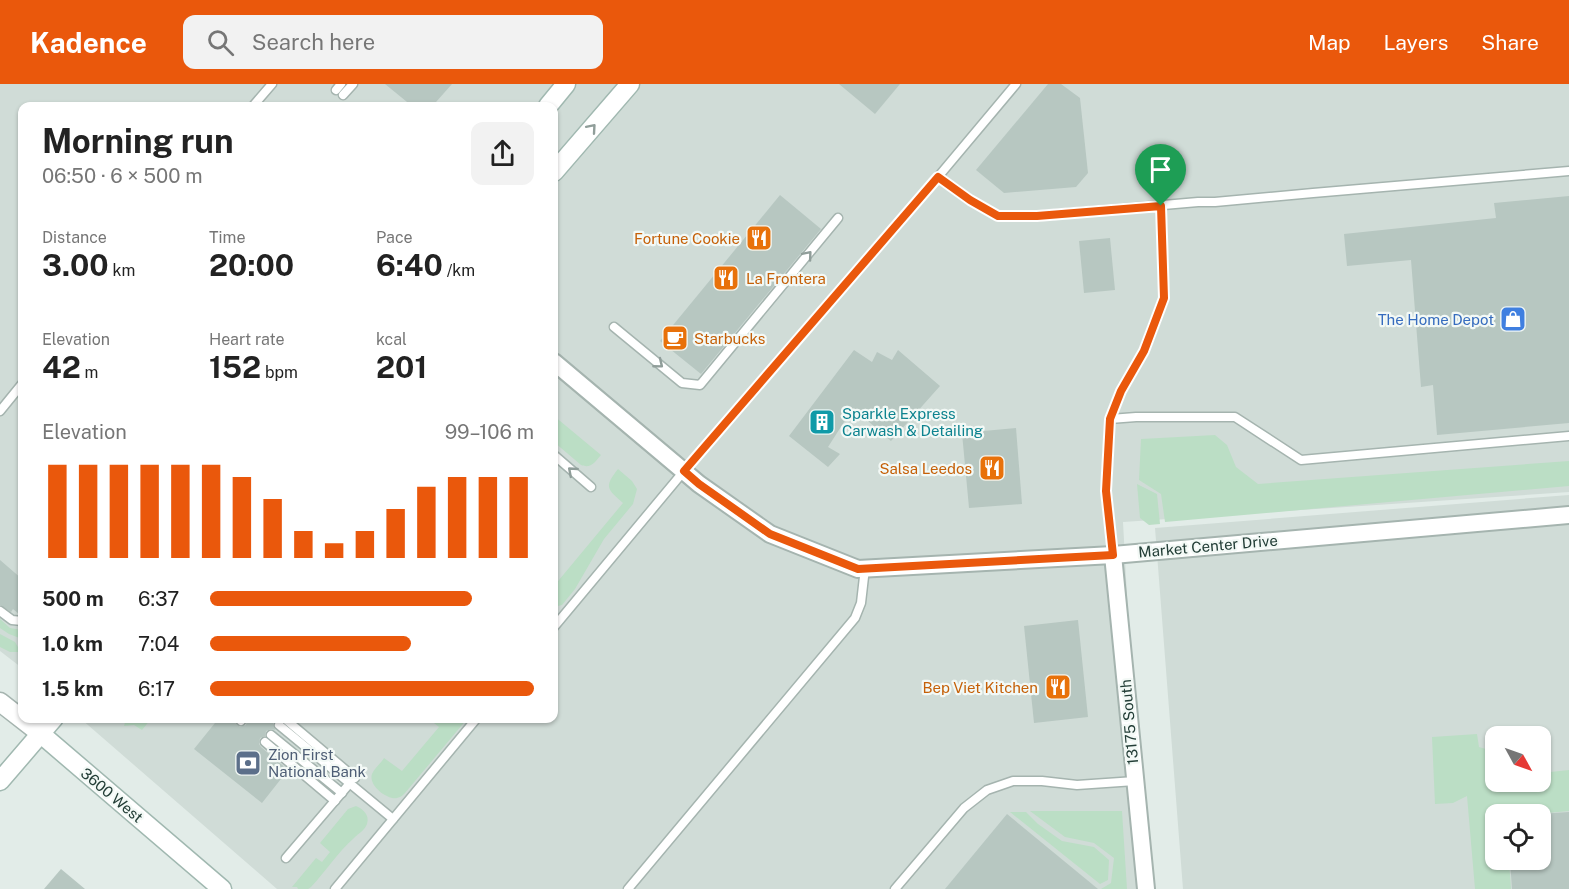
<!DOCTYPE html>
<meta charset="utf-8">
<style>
:root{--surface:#fff;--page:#f2f2f2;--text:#222;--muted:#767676;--accent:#ea580c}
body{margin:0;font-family:"Public Sans",sans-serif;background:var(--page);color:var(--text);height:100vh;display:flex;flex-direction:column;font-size:22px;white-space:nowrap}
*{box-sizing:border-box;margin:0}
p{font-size:20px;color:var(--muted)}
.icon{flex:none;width:33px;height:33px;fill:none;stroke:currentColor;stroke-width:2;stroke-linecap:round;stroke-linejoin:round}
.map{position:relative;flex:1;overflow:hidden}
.side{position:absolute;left:18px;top:18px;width:540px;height:621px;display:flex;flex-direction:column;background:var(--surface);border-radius:12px;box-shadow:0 2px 4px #0004}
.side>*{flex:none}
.needle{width:39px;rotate:130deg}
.buttons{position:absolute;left:1485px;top:642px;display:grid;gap:12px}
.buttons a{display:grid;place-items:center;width:66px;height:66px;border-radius:12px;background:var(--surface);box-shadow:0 2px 4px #0004;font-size:30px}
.pin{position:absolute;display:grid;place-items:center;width:51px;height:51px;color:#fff;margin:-62px -26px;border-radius:50% 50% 50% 0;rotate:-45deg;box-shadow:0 0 6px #0007}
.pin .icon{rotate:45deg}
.round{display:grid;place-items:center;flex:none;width:63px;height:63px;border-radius:12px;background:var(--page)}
.head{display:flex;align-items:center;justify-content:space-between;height:102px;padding:0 24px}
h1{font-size:33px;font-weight:700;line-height:45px}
.figures{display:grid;grid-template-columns:repeat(3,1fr);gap:9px;height:102px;padding:6px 24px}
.figures div{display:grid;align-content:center}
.figures b{font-size:30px;font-weight:700}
.figures small{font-size:16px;font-weight:400}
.figures p{font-size:16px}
.chart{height:168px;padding:12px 24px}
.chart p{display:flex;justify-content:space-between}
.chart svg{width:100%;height:108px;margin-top:6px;stroke:var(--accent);stroke-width:6}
ul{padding:0 24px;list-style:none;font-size:20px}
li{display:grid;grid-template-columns:96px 72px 1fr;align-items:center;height:45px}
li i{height:15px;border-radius:8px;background:var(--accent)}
header{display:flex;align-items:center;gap:36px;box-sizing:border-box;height:84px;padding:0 30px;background:var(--accent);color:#fff}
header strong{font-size:28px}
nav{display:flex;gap:33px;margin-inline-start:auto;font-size:21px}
.search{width:420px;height:54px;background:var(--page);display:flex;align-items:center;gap:15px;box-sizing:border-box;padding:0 21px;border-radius:12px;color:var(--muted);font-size:22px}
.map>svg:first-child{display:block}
</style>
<header>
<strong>Kadence</strong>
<div class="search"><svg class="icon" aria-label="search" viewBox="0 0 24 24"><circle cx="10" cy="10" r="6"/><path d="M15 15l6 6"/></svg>Search here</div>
<nav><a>Map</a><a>Layers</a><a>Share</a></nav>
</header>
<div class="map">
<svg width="1569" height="805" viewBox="0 0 1569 805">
<rect width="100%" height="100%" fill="#e2ece8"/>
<!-- built -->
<g fill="#d0dcd7" fill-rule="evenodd">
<path d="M0,0h1569v408l-446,30 20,367h-866l-196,-170 473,-1v-612h-532v562l-22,-17z"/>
<path d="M1569,411v394h-386l-28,-361zM1496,652h44v46h-44zM1496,730h44v46h-44z"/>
</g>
<!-- green -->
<g fill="#bbdec5">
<path d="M554,332l47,39c-6,7 -10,14 -20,10l-27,-23z"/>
<path d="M1215,351l12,10 9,22 22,17 311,-23v25l-404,36 -4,-28 -22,-14 2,-41z"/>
<path d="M618,385l14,12 5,8 -4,15 -29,35 -29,50 -13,16 -8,2v-21l69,-83c-15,-14 -20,-15 -5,-34z"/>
<path d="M1137,400l20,10 3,30 -11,1 -9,-7z"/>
<path d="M0,535l10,9 12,2v9l-13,-5 -9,-6z"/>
<path d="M0,550l15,8 6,10h-11l-10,-5z"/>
<path d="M126,635v-1l25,1 -9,11 -8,-5 -10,1z"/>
<path d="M429,635h13l2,1 2,-1h21l-62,74c-3,3 -4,4 -8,5 -10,2 -29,-13 -25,-24 2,-5 9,-11 12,-16l18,13 37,-44z"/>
<path d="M1477,650l2,13 7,2 1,28h8l1,5h44l1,-9 28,-3v41l-33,3h-40v46h13l2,29h-36l-8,-93 -14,7 -18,1 -3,-67z"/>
<path d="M356,722c7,3 14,9 11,18 -2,6 -8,9 -13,14 -16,14 -28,33 -43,49l-3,2h-10l-1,-2h-5l24,-29 6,4 8,-10 -10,-9 28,-34z"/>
<path d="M1030,727h92l5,78h-26l10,-6 3,-25 -20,-15 -29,-6z"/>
<path d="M1010,728h16l12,12 24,17 32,6 15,13 -1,20 -8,4z"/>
</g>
<!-- building -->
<g fill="#b7c7c1">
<path d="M385,0h67l-16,18 -8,4h-16z"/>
<path d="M839,0h61l-25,30z"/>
<path d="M1048,0h13l19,14 8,75 -12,14 -72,6 -28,-23z"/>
<path d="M780,111l41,34 -120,145 -41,-33z"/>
<path d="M1569,112v227l-132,12 -4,-50 -12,2 -10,-127 -64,6 -3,-32 152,-16 -2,-15z"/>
<path d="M1110,154l5,52 -31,3 -5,-52z"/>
<path d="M854,266l18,12 5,-10 15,8 6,-10 42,36 -49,55 -38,-33 -25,39 12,7 -12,13 -39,-31z"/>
<path d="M1016,344l6,76 -53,4 -7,-75z"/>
<path d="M0,476l22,19v36l-3,-1 -6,-5 -2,3 -11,-7z"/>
<path d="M1078,536l10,97 -54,6 -10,-97z"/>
<path d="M219,634h9l12,9 6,-2 1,-7h31l-5,5 2,7 -4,-1 -5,2 -1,5 -5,2 -1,6 2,3 27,23 -26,33 -68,-54z"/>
<path d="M1569,728v77h-57l-2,-29h30v-46z"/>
<path d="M1007,730l91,75h-153z"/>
<path d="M61,785l24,20h-41z"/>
</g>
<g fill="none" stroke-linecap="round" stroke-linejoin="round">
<!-- service casing -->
<g stroke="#a5b4af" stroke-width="11">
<g id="service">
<path d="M336,6l5,-6"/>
<path d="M343,11l10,-11"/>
<path d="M253,22l19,-22"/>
<path d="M938,93l32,23 28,16h39l161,-14h17l98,-9 256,-22"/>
<path d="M614,243l68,56 18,2 138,-167"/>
<path d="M0,327l22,-27"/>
<path d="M1110,335l26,-2h99l66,43 268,-24"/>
<path d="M554,371l37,32"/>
<path d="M1113,471l-7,-64 4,-72 11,-28 23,-40 20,-53 -3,-93"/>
<path d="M0,527l12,9 10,1"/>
<path d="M554,543l130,-156 254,-294 78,-93"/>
<path d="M238,634l3,3"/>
<path d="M284,634l71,60"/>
<path d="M279,641l114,94"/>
<path d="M271,651l71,58"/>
<path d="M265,658l70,59"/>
<path d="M286,774l64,-75"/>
<path d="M335,805l142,-171"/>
<path d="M628,805l227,-271 6,-15 4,-35"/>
<path d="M895,805l69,-81 23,-18 26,-9h29l35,4 58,-4"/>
</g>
</g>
<!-- minor casing -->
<g stroke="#a5b4af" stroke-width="20">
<g id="minor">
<path d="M554,278l145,122 71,50 88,35 255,-14 456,-40"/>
<path d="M1113,471l33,334"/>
</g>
</g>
<!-- tertiary casing -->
<g stroke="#a5b4af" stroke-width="21">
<path id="tertiary" d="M0,618l41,32"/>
</g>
<!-- secondary casing -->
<g stroke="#a0b8b0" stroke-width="21">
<g id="secondary">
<path d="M548,22l18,-22"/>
<path d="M554,88l76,-88"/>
<path d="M41,650l181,155"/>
<path d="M0,697l54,-63"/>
</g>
</g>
<!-- service -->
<use href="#service" stroke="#fff" stroke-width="8"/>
<!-- minor -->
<use href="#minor" stroke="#fff" stroke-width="16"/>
<!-- tertiary -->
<use href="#tertiary" stroke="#fff" stroke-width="18"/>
<!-- secondary -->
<use href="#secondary" stroke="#fff" stroke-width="18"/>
</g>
<!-- one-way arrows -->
<defs><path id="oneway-chevron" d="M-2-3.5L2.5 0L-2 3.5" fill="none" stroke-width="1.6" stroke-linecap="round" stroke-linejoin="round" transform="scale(1.5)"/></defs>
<g stroke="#909e9a">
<use href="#oneway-chevron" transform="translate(592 44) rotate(-49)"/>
<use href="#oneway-chevron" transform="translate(808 171) rotate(-50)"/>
<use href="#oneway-chevron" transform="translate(659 280) rotate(39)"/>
<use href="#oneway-chevron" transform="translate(572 387) rotate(-139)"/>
</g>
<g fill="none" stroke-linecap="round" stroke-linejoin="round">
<!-- route casing -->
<g stroke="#fff" stroke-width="12">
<path id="route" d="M938,93l32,23 28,16h39l124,-10 3,92 -20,53 -23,40 -11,28 -4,72 7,64 -255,14 -88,-35 -71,-50 -15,-13z"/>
</g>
<!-- route -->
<use href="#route" stroke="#ea580c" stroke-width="8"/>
</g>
<!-- icons -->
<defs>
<g id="restaurant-square" transform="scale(1.35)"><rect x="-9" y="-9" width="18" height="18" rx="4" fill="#e8710a" stroke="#f3f9f6"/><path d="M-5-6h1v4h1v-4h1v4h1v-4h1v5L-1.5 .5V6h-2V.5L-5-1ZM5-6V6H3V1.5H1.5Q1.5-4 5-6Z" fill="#fff"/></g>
<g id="shop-square" transform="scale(1.35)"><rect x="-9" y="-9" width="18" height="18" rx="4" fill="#3f7fe0" stroke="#f3f9f6"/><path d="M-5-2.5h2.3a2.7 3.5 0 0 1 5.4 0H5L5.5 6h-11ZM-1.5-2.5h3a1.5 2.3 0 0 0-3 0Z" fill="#fff"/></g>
<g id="cafe-square" transform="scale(1.35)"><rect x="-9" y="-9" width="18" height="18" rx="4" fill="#e8710a" stroke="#f3f9f6"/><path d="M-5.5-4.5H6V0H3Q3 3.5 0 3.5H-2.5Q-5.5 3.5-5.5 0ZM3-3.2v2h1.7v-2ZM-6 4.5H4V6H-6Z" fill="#fff"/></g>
<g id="building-square" transform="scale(1.35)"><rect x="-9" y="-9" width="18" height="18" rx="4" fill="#0f9aa8" stroke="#f3f9f6"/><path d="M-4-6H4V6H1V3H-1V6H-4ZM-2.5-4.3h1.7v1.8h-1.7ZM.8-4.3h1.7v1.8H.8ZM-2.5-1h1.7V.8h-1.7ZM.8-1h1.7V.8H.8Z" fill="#fff"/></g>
<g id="bank-square" transform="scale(1.35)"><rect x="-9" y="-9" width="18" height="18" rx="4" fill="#5c6f8a" stroke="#f3f9f6"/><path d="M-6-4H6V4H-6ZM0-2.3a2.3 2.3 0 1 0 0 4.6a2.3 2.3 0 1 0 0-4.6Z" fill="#fff"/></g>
</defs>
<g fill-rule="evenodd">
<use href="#restaurant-square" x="759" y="154"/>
<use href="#restaurant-square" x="726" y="194"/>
<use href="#shop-square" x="1513" y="235"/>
<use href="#cafe-square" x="675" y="254"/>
<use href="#building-square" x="822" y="338"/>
<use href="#restaurant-square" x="992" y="384"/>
<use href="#restaurant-square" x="1058" y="603"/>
<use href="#bank-square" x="248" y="679"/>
</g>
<g text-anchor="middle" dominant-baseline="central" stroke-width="4.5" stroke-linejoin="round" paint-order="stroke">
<!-- food labels -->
<g font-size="15" fill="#c56008" stroke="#f3f9f6" text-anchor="end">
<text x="740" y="154">Fortune Cookie</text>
<text x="746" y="194" text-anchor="start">La Frontera</text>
<text x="694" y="254" text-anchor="start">Starbucks</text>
<text x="972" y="384">Salsa Leedos</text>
<text x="1038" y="603">Bep Viet Kitchen</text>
</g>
<!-- shop labels -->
<g font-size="15" fill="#366cbe" stroke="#f3f9f6" text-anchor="end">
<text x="1494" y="235">The Home Depot</text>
</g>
<!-- culture labels -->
<g font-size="15" fill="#0d838f" stroke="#f3f9f6" text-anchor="start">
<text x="842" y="329">Sparkle Express<tspan x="842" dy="17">Carwash &amp; Detailing</tspan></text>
</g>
<!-- street labels -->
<g font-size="15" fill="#223d36" stroke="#f3f9f6">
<text transform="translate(1208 462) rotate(-5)">Market Center Drive</text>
<text transform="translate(1129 638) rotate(-95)">13175 South</text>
<text transform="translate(112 711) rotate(40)">3600 West</text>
</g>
<!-- service labels -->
<g font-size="15" fill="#4e5e75" stroke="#f3f9f6" text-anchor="start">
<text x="268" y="670">Zion First<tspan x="268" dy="17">National Bank</tspan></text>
</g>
</g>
</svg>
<div class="buttons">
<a><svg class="needle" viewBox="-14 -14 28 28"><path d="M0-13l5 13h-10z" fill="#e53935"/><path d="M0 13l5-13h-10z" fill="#767676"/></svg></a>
<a><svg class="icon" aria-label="locate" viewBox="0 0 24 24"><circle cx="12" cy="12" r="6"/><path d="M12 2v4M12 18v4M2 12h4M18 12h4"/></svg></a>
</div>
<div class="pin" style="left:1161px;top:122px;background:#1e9e55"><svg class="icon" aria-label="arrive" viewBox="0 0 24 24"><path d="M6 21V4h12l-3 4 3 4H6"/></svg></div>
<section class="side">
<div class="head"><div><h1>Morning run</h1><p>06:50 · 6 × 500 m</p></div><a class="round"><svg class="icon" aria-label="share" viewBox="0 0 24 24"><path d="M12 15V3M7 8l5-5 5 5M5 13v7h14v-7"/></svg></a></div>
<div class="figures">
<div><p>Distance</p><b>3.00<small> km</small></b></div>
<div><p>Time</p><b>20:00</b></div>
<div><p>Pace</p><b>6:40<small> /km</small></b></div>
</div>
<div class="figures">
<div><p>Elevation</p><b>42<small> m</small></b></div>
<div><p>Heart rate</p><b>152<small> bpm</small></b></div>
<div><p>kcal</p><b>201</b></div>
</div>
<div class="chart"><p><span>Elevation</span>99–106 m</p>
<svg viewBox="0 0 160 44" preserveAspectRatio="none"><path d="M5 44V6M15 44V6M25 44V6M35 44V6M45 44V6M55 44V6M65 44V11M75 44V20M85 44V33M95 44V38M105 44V33M115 44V24M125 44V15M135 44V11M145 44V11M155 44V11"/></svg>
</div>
<ul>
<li><b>500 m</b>6:37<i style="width:81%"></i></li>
<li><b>1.0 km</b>7:04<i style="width:62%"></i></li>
<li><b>1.5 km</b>6:17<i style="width:100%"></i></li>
</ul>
</section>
</div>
